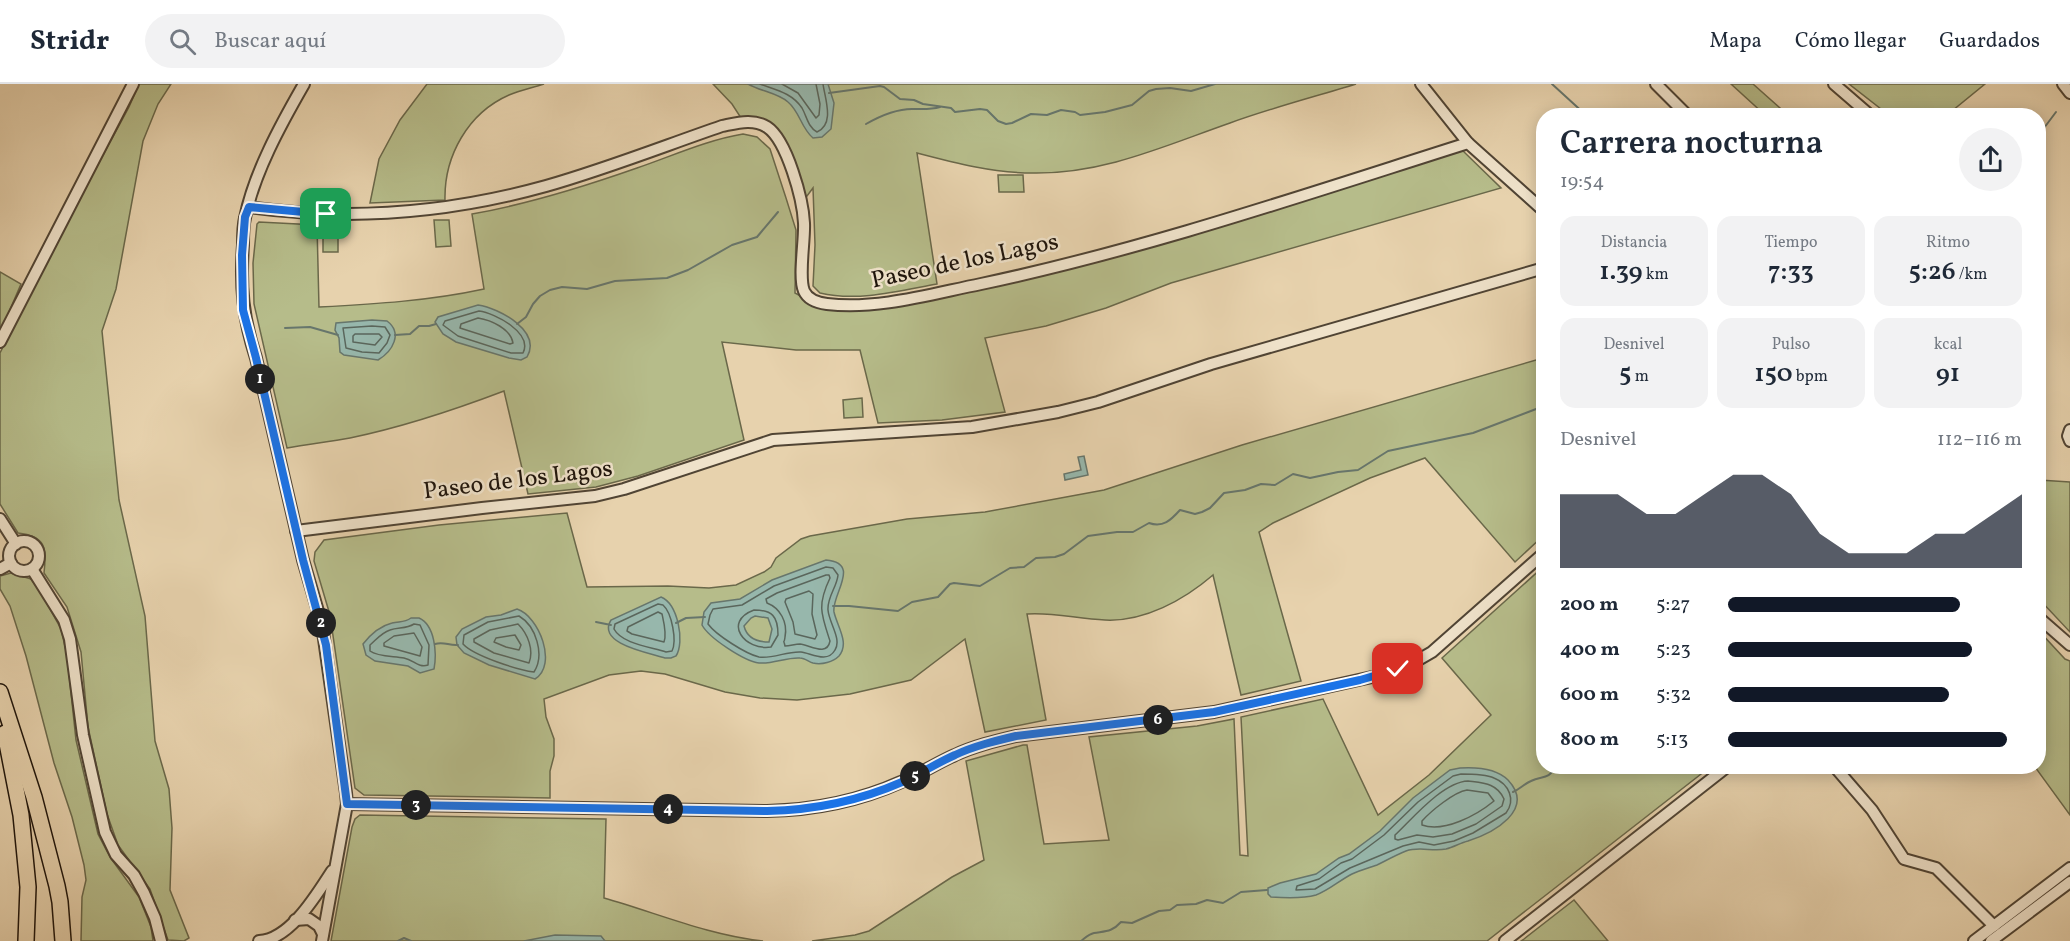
<!DOCTYPE html>
<html lang="es">
<meta charset="utf-8">
<style>
:root{--surface:#fff;--page:#f2f2f3;--text:#1f2937;--muted:#747a83;--line:#e0e1e3;--accent:#111827}
body{margin:0;font-family:Vollkorn,serif;background:var(--page);color:var(--text);height:100vh;display:flex;flex-direction:column;font-size:22px;white-space:nowrap}
*{box-sizing:border-box;margin:0}
p{font-size:20px;color:var(--muted)}
.icon{flex:none;width:33px;height:33px;fill:none;stroke:currentColor;stroke-width:2;stroke-linecap:round;stroke-linejoin:round}
.map{position:relative;flex:1;overflow:hidden}
.details{position:absolute;left:1536px;top:24px;width:510px;height:666px;display:flex;flex-direction:column;background:var(--surface);border-radius:24px;box-shadow:0 3px 15px #0003}
.details>*{flex:none}
.pin{position:absolute;display:grid;place-items:center;width:51px;height:51px;color:#fff;margin:-26px;border-radius:12px;box-shadow:0 3px 9px #0006}
.km{position:absolute;width:30px;height:30px;margin:-15px;border-radius:50%;background:#222;color:#fff;font-size:16px;line-height:30px;text-align:center}
.round{display:grid;place-items:center;flex:none;width:63px;height:63px;border-radius:32px;background:var(--page)}
.summary{display:flex;align-items:center;justify-content:space-between;height:102px;padding:0 24px}
h1{font-size:33px;font-weight:600;line-height:45px}
.metrics{display:grid;grid-template-columns:repeat(3,1fr);gap:9px;height:102px;padding:6px 24px}
.metrics div{display:grid;align-content:center;border-radius:15px;background:var(--page);text-align:center}
.metrics b{font-size:26px;font-weight:600}
.metrics small{font-size:16px;font-weight:400}
.metrics p{font-size:16px}
.chart{height:168px;padding:12px 24px}
.chart p{display:flex;justify-content:space-between}
.chart svg{width:100%;height:108px;margin-top:6px;fill:var(--accent);opacity:.7}
ul{padding:0 24px;list-style:none;font-size:20px}
li{display:grid;grid-template-columns:96px 72px 1fr;align-items:center;height:45px}
li i{height:15px;border-radius:8px;background:var(--accent)}
header{display:flex;align-items:center;gap:36px;box-sizing:border-box;height:84px;padding:0 30px;background:var(--surface);border-bottom:2px solid var(--line)}
header strong{font-size:28px}
nav{display:flex;gap:33px;margin-inline-start:auto;font-size:21px}
.search{width:420px;height:54px;background:var(--page);display:flex;align-items:center;gap:15px;box-sizing:border-box;padding:0 21px;border-radius:33px;color:var(--muted);font-size:22px}
.map>svg:first-child{display:block}
</style>
<header>
<strong>Stridr</strong>
<div class="search"><svg class="icon" aria-label="search" viewBox="0 0 24 24"><circle cx="10" cy="10" r="6"/><path d="M15 15l6 6"/></svg>Buscar aquí</div>
<nav><a>Mapa</a><a>Cómo llegar</a><a>Guardados</a></nav>
</header>
<div class="map">
<svg width="2070" height="857" viewBox="0 0 2070 857">
<rect width="100%" height="100%" fill="#e7d2ad"/>
<filter id="stains"><feTurbulence type="fractalNoise" baseFrequency=".00333" numOctaves="4"/><feColorMatrix values="0 0 0 0 .2 0 0 0 0 .09 0 0 0 0 .02 0 0 0 .5 -.17"/></filter>
<radialGradient id="worn" r=".72"><stop offset=".6" stop-color="#630" stop-opacity="0"/><stop offset="1" stop-color="#630" stop-opacity=".3"/></radialGradient>
<!-- green -->
<g fill="#b6bc8a" stroke="#6a684a" stroke-width="1.5">
<path d="M139,0h32l-13,20 -15,37 -27,148 -14,42 17,169 26,116 10,125 14,48 3,39 -2,62 19,48 -5,3 -16,-1 -18,-51 -32,-44 -11,-31 -19,-87 -7,-75 -14,-45 -23,-34c3,-25 2,-37 -26,-40l-18,-29v-151l45,-90 84,-156z"/>
<path d="M427,0h117c-12,4 -24,6 -35,11 -41,18 -65,61 -64,105l-75,3 9,-44 21,-39z"/>
<path d="M713,0h643c-42,13 -85,24 -126,39 -66,23 -126,51 -197,50 -40,0 -78,-10 -116,-20l20,131c-38,7 -79,18 -117,9l-7,-7 2,-41 -2,-57 -9,12 -21,-58 -42,-24 -9,-14z"/>
<path d="M1731,0h22l35,31h-23z"/>
<path d="M1849,0h136l-38,31 -57,1z"/>
<path d="M743,50l14,3 13,12 16,49 10,32 -1,63 24,13 137,-13 505,-144 40,39 -330,95 -65,25 -60,18 -61,12 20,74 -63,8 -64,3 -18,-73h-64l-74,-8 22,98 -106,36 -42,11 -68,7 -24,-103c-50,19 -101,36 -154,47 -21,4 -42,6 -63,10l-33,-144 -1,-41 4,-39 2,-2 58,3 2,82c55,-3 110,-6 165,-18l-12,-75c57,-10 111,-27 165,-46 35,-12 70,-28 106,-34z"/>
<path d="M998,91h25l1,17h-25z"/>
<path d="M434,136h15l2,26 -15,1z"/>
<rect x="323" y="141" width="15" height="27"/>
<path d="M0,188l21,12 -21,49z"/>
<path d="M1543,274v178l-28,26 -90,-104 -55,20 -97,45 -14,9 42,149 -60,14 -28,-120c-29,25 -69,47 -108,45 -27,-1 -52,-8 -78,-6l19,106 -61,12 -20,-93 -54,41 -61,14 -53,6 -37,-2 -35,-6 -60,-18 -24,-3 -32,4 -65,24 2,18 8,22v17l-4,15v27l-186,-3 -9,-7 -25,-173 -16,-54 1,-9 9,-12 115,-15 128,-12 20,74 81,-1 41,2 27,-3 28,-13 7,-5 5,-9 25,-19 9,-3 97,-17 78,-7 119,-22 138,-45z"/>
<path d="M862,314l1,19 -19,1 -1,-18z"/>
<path d="M2039,396l31,2v150l-31,-33z"/>
<path d="M1543,483l1,199 166,1 -223,174h-675l43,-6 14,-4 83,-54 32,-17 -18,-99 57,-16h4l17,99 65,-4 -20,-103 108,-11 37,-7 6,136 8,1 -7,-139 82,-18 55,116 51,-40 62,-60 -49,-57z"/>
<path d="M11,489l20,6 9,12 21,38 6,26 9,85 22,94 12,23 29,40 12,30 2,14h-72l1,-44 4,-17 -2,-15 -12,-48 -18,-54 -28,-107 -16,-50 -10,-17v-13z"/>
<path d="M2039,547l26,28 5,2v154l-35,-48 3,-1z"/>
<path d="M360,731l246,4 -2,79c53,15 104,37 159,43h-432l21,-114 3,-8z"/>
<path d="M1574,816l34,41h-87l3,-2z"/>
</g>
<!-- water -->
<g fill="#97b7ac" stroke="#67766c" stroke-width="1.5" fill-rule="evenodd">
<path d="M748,0h80l6,19 -3,26 -9,8 -9,1c-12,-10 -13,-26 -25,-36 -10,-9 -28,-11 -40,-18z"/>
<path d="M478,221c21,3 64,26 49,52l-6,3 -12,-2 -53,-16 -13,-8 -8,-12 3,-5z"/>
<path d="M372,236l15,1c16,12 6,30 -9,39l-34,-5 -4,-3 -1,-14 -4,-8 1,-7z"/>
<path d="M1084,372l4,19 -23,5 -1,-6 17,-4 -3,-13z"/>
<path d="M826,476c36,3 5,35 8,52 3,14 16,31 5,44 -6,6 -17,9 -26,7 -4,-1 -8,-5 -13,-5 -13,-1 -27,6 -41,5 -15,-2 -50,-25 -57,-38l2,-13 7,-9 29,-4 32,-19zM755,532l13,2 4,11 -3,13c-12,0 -22,-4 -25,-16l7,-8z"/>
<path d="M661,513c17,7 24,45 15,59l-5,2h-6c-15,-5 -69,-14 -54,-38z"/>
<path d="M517,525c22,7 41,56 18,70l-46,-14 -25,-12 -7,-8 -1,-8 6,-8 24,-12 15,-2z"/>
<path d="M411,534h8c16,7 18,35 15,51l-14,4 -12,-7 -33,-5 -9,-6 -3,-11c7,-9 17,-18 29,-21 7,-2 12,0 19,-5z"/>
<path d="M1460,684c16,-1 36,0 48,12 28,30 -15,53 -40,61 -8,2 -14,6 -22,8 -14,3 -26,-3 -40,2 -10,4 -19,9 -29,14 -8,3 -17,5 -25,9 -12,6 -24,17 -36,21 -14,4 -31,3 -45,2l-3,-3v-6l12,-5 36,-9 23,-16 10,-4 31,-23 33,-33 37,-28z"/>
<path d="M555,851l46,1 4,5h-81z"/>
</g>
<g fill="none" stroke-linecap="round" stroke-linejoin="round">
<!-- shore -->
<g stroke="#5a665c" stroke-width="1.5">
<path d="M760,0c16,6 32,9 42,24 5,9 6,19 15,24 18,-8 8,-33 6,-48"/>
<path d="M782,0l16,9 18,25 3,-3 1,-11 -4,-20"/>
<path d="M479,227c16,2 54,22 44,42h-12l-53,-17 -15,-11 2,-4z"/>
<path d="M478,234c13,2 33,11 35,25l-3,1 -50,-16 1,-4z"/>
<path d="M372,242l13,1 5,8 -3,8 -8,10 -17,-1 -16,-4 -3,-20z"/>
<path d="M355,250h24l3,3 -7,8 -22,-3v-6z"/>
<path d="M826,483l7,1 5,7c-1,12 -11,22 -10,35 1,13 14,29 7,40 -8,14 -24,3 -34,2 -14,-1 -28,7 -42,5 -13,-3 -43,-22 -51,-33l2,-9 3,-6 29,-4 32,-19z"/>
<path d="M826,491h3l1,3c-13,27 -9,36 0,63 -3,16 -20,4 -30,3 -5,0 -10,2 -15,2 -2,-9 -1,0 0,-9 3,-15 -5,-29 -18,-34l-1,-4 11,-6z"/>
<path d="M809,507l4,3 -1,20 5,21 -2,4 -20,-5 -2,-12 -8,-20 1,-3z"/>
<path d="M658,520l5,1c9,8 14,36 9,46l-6,1c-15,-5 -44,-8 -52,-23l1,-5z"/>
<path d="M754,526c18,0 24,6 24,25l-7,12c-26,4 -49,-25 -17,-37z"/>
<path d="M658,528l4,2c2,9 5,20 2,28l-32,-8 -5,-3 1,-4z"/>
<path d="M519,532c17,10 26,39 15,56 -16,-2 -60,-16 -71,-28l1,-9 24,-13z"/>
<path d="M414,540l6,1 9,20 -1,20c-10,3 -14,-5 -24,-7 -10,-2 -26,-1 -34,-7v-6c6,-5 11,-12 20,-15 8,-3 16,-1 24,-6z"/>
<path d="M518,540c10,10 16,26 11,39l-35,-10 -20,-11v-3l16,-9z"/>
<path d="M414,549l8,14 -2,9 -36,-10v-3l10,-7z"/>
<path d="M515,551l6,10 -2,5 -13,-3 -12,-5 2,-4z"/>
<path d="M1461,690c10,0 24,0 33,4 15,6 22,22 12,35l-33,20 -19,8 -20,4 -15,-3 -16,4 -53,22 -35,21 -19,1 1,-4 22,-7 22,-16 11,-4 32,-24 34,-33 35,-26z"/>
<path d="M1468,697c15,2 29,2 36,18l-2,7 -26,18 -24,10 -19,3 -16,-2 -19,5 -3,-1v-4c18,-17 48,-53 73,-54z"/>
<path d="M1467,706l21,3 6,8c-17,14 -50,32 -72,24v-4c9,-10 32,-29 45,-31z"/>
</g>
<!-- stream -->
<g stroke="#67766c" stroke-width="2">
<path d="M1552,0l35,32"/>
<path d="M829,9l51,-7 4,1 16,12 14,1 9,4 28,4 4,4 25,-3 7,1 11,11 8,3 6,-1 19,-9 16,1 14,-5 14,2 5,3 25,-3 27,-7 17,-14 7,-2 14,-1 21,3 24,-7"/>
<path d="M866,40c14,-8 29,-15 46,-15 10,0 18,1 28,-2"/>
<path d="M2038,60l3,-12 15,-20"/>
<path d="M2038,63l6,38 -6,29"/>
<path d="M517,240l9,-7 7,-13 7,-8 10,-6 12,-3 25,2 28,-8 52,-3 21,-8 44,-25 25,-8 21,-25"/>
<path d="M285,244l25,-1 28,8"/>
<path d="M395,251l15,-1 9,-8h10l7,-2"/>
<path d="M833,522h16l49,5 14,-9 26,-5 12,-13 4,-1 26,3 30,-18 14,-1 12,-9 19,-1 9,-3 24,-18 29,-4h16l16,-9c14,5 22,-3 31,-13l15,4 7,-2 8,-4 14,-15 21,-3 16,-6 14,1 18,-11 17,4 28,-6 20,-2 30,-19 85,-18 71,-27"/>
<path d="M596,538l15,3"/>
<path d="M676,539l10,-5 19,-1"/>
<path d="M435,560c9,-3 14,2 23,1"/>
<path d="M1513,708c7,-3 11,-8 18,-11 11,-6 17,0 25,-15"/>
<path d="M398,857l6,-3 7,3"/>
<path d="M1081,857c4,-3 8,-7 13,-8 12,-2 18,-1 27,-11l11,1 27,-12 11,-1 7,-5 19,-1 11,-4 16,3 18,-11 26,-2"/>
</g>
<!-- minor casing -->
<g stroke="#504434" stroke-width="14">
<g id="minor">
<path d="M304,0c-23,40 -50,89 -59,134 -2,8 -2,18 -2,27 -3,42 0,73 13,113l47,202 19,65 24,168 1,11 -25,137"/>
<path d="M1421,0l47,59 76,68"/>
<path d="M1656,0l32,32"/>
<path d="M1834,0l37,32"/>
<path d="M2063,0l7,9"/>
<path d="M249,123c99,14 200,6 297,-21 60,-17 118,-40 176,-60 15,-3 31,-8 45,1 20,13 36,73 37,96 1,17 -6,54 0,68 4,9 15,12 23,13 51,6 104,-10 154,-20 165,-35 326,-90 487,-141"/>
<path d="M0,258l133,-258"/>
<path d="M2070,346l-2,6 2,5"/>
<path d="M0,435l16,25"/>
<path d="M296,447l186,-23 113,-12 29,-7 149,-49 199,-13 86,-15 40,-10 113,-38 333,-96"/>
<circle cx="24" cy="472" r="15"/>
<path d="M0,485l11,-6"/>
<path d="M32,485l32,51 6,19 13,96 22,97 11,23 18,20 10,18 11,25 6,23"/>
<path d="M2038,533l32,28"/>
<path d="M1834,682l38,44 32,49 32,9 58,58"/>
<path d="M347,720l420,7c47,-1 92,-10 134,-29 19,-8 36,-19 54,-27 19,-9 40,-14 61,-19l198,-24 167,-37 32,-12 19,-11 112,-99"/>
<path d="M295,836l14,-1 10,7 4,8"/>
<path d="M259,857c31,-1 58,-47 73,-70"/>
<path d="M1505,857l223,-175"/>
<path d="M1974,857l96,-73"/>
<path d="M1991,857l79,-59"/>
</g>
</g>
<!-- highway casing -->
<g stroke="#1e140b" stroke-width="18">
<g id="highway">
<path d="M0,608l34,105 23,89 3,16 3,39"/>
<path d="M5,649l16,82 7,72 -2,54"/>
</g>
</g>
<!-- minor -->
<use href="#minor" stroke="#efe2ca" stroke-width="10"/>
<!-- highway -->
<use href="#highway" stroke="#e7d2ad" stroke-width="15"/>
</g>
<g fill="none" stroke-linecap="round" stroke-linejoin="round">
<!-- route casing -->
<g stroke="#fff" stroke-width="12">
<path id="route" d="M326,130l-77,-7 -4,10 -3,38 1,55 13,48 47,202 23,85 21,159 420,7c47,-1 92,-10 135,-29 18,-8 35,-19 53,-27 19,-9 40,-14 61,-19l198,-24 146,-32 38,-11"/>
</g>
<!-- route -->
<use href="#route" stroke="#1a73e8" stroke-width="8"/>
</g>
<g text-anchor="middle" dominant-baseline="central" stroke-width="5" stroke-linejoin="round" paint-order="stroke">
<!-- street labels -->
<g font-size="24" fill="#1e140b" stroke="#efe2ca">
<text transform="translate(965 178) rotate(-12)">Paseo de los Lagos</text>
<text transform="translate(518 397) rotate(-7)">Paseo de los Lagos</text>
</g>
</g>
<rect width="100%" height="100%" filter="url(#stains)"/>
<rect width="100%" height="100%" fill="url(#worn)"/>
</svg>
<div class="pin" style="left:326px;top:130px;background:#1e9e55"><svg class="icon" aria-label="arrive" viewBox="0 0 24 24"><path d="M6 21V4h12l-3 4 3 4H6"/></svg></div>
<div class="pin" style="left:1398px;top:585px;background:#d93025"><svg class="icon" aria-label="check" viewBox="0 0 24 24"><path d="M5 12l5 5 9-10"/></svg></div>
<b class="km" style="left:260px;top:295px">1</b>
<b class="km" style="left:321px;top:539px">2</b>
<b class="km" style="left:416px;top:721px">3</b>
<b class="km" style="left:668px;top:725px">4</b>
<b class="km" style="left:915px;top:692px">5</b>
<b class="km" style="left:1158px;top:636px">6</b>
<section class="details">
<div class="summary"><div><h1>Carrera nocturna</h1><p>19:54</p></div><a class="round"><svg class="icon" aria-label="share" viewBox="0 0 24 24"><path d="M12 15V3M7 8l5-5 5 5M5 13v7h14v-7"/></svg></a></div>
<div class="metrics">
<div><p>Distancia</p><b>1.39<small> km</small></b></div>
<div><p>Tiempo</p><b>7:33</b></div>
<div><p>Ritmo</p><b>5:26<small> /km</small></b></div>
</div>
<div class="metrics">
<div><p>Desnivel</p><b>5<small> m</small></b></div>
<div><p>Pulso</p><b>150<small> bpm</small></b></div>
<div><p>kcal</p><b>91</b></div>
</div>
<div class="chart"><p><span>Desnivel</span>112–116 m</p>
<svg viewBox="0 0 160 44" preserveAspectRatio="none"><path d="M0 44V14L10 14L20 14L30 22L40 22L50 14L60 6L70 6L80 14L90 30L100 38L110 38L120 38L130 30L140 30L150 22L160 14V44z"/></svg>
</div>
<ul>
<li><b>200 m</b>5:27<i style="width:79%"></i></li>
<li><b>400 m</b>5:23<i style="width:83%"></i></li>
<li><b>600 m</b>5:32<i style="width:75%"></i></li>
<li><b>800 m</b>5:13<i style="width:95%"></i></li>
</ul>
</section>
</div>
